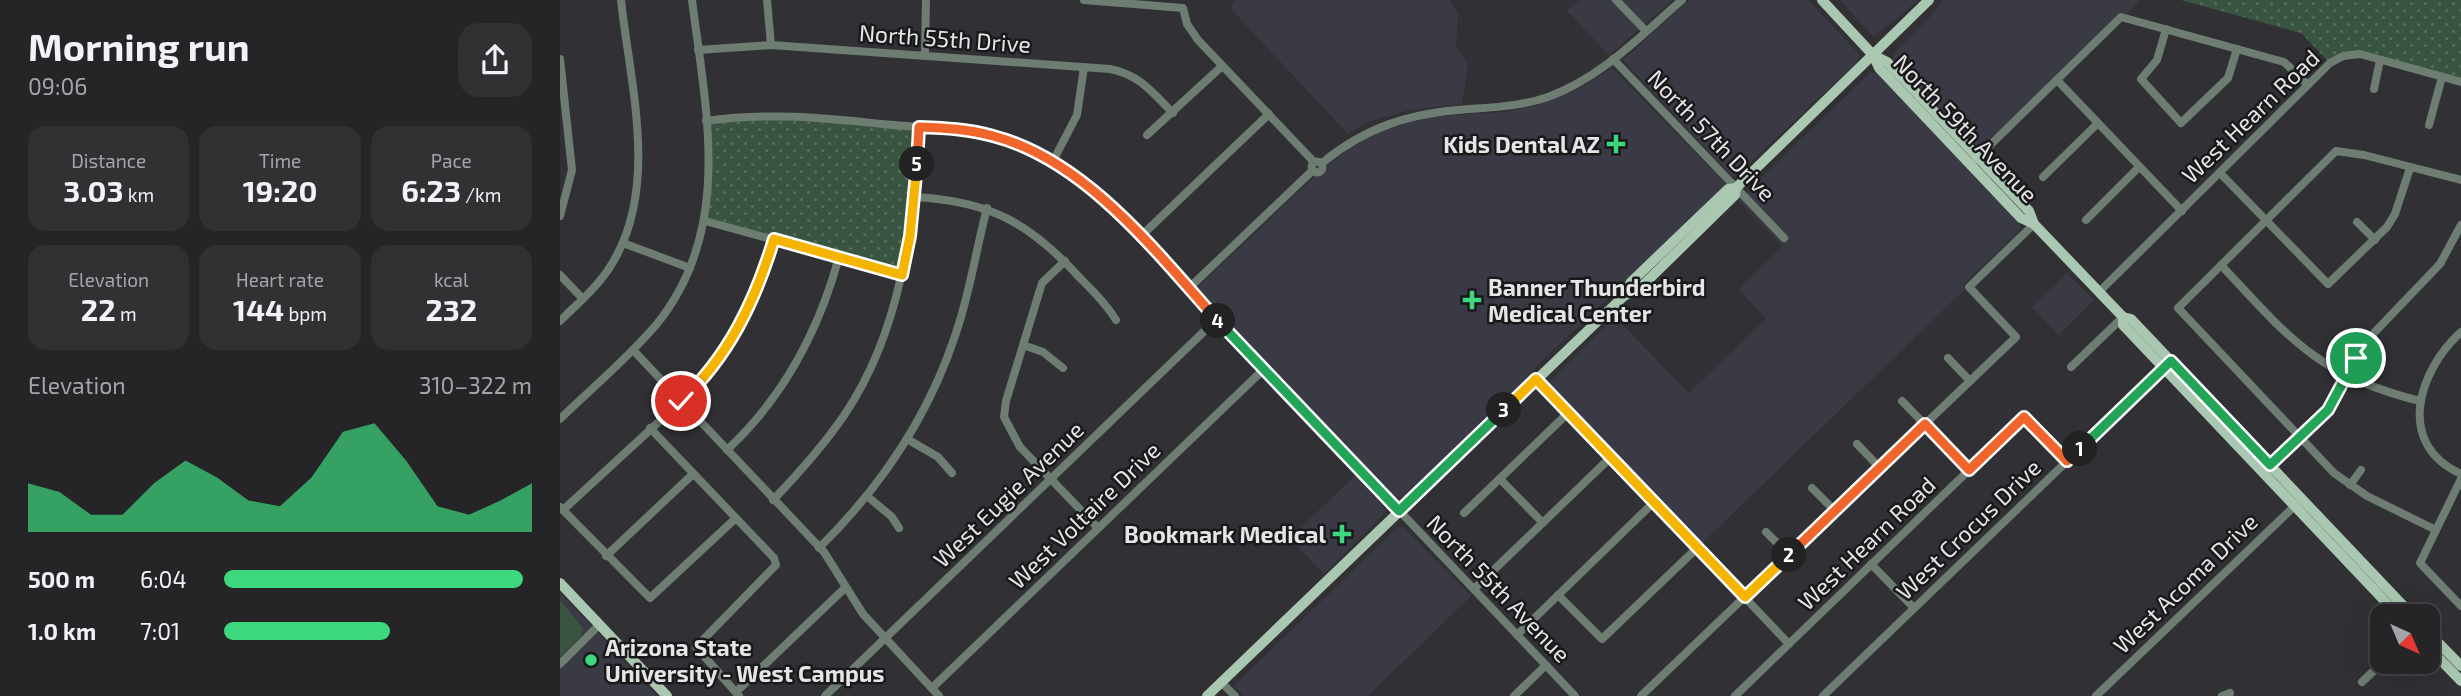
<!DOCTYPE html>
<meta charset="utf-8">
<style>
:root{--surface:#252528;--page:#313134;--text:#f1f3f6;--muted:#a3a5a8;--line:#424245;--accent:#3dd77e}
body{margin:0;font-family:"Exo 2",sans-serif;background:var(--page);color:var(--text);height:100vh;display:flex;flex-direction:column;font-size:26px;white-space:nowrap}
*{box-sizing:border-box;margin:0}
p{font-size:23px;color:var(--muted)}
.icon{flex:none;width:38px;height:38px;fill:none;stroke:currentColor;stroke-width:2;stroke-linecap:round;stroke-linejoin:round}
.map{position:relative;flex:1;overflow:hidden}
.panel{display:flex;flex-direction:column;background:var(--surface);width:560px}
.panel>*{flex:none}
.needle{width:46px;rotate:136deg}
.fabs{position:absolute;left:1810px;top:604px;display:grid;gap:14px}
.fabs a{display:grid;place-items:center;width:70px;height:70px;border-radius:14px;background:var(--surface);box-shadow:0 7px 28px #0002,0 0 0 2px var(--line);font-size:35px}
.pin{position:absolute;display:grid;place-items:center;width:60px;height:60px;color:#fff;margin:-30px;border:4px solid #fff;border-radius:50%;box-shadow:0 2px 7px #0007}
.km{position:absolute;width:35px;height:35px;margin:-18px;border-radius:50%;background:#222;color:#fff;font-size:19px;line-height:35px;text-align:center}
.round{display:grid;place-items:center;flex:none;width:74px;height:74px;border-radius:21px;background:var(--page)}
.overview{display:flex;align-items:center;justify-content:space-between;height:119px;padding:0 28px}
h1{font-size:38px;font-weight:700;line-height:52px}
.figures{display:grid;grid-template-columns:repeat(3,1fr);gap:10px;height:119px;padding:7px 28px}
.figures div{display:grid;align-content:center;border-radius:18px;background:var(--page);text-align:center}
.figures b{font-size:30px;font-weight:700}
.figures small{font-size:19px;font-weight:400}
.figures p{font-size:19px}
.chart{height:196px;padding:14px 28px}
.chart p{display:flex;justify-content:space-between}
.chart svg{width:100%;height:126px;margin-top:7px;fill:var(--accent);opacity:.7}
ul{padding:0 28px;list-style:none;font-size:23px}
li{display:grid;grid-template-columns:112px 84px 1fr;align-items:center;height:52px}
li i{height:18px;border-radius:9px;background:var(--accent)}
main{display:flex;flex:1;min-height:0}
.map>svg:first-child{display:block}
</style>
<main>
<section class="panel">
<div class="overview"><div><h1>Morning run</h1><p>09:06</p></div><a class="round"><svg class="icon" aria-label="share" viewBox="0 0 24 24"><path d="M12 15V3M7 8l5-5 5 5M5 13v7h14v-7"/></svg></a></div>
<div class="figures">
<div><p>Distance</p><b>3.03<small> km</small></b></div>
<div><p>Time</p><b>19:20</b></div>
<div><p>Pace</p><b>6:23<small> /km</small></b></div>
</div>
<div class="figures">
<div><p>Elevation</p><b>22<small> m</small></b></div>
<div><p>Heart rate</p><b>144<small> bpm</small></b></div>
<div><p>kcal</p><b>232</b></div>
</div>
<div class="chart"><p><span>Elevation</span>310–322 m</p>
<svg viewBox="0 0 160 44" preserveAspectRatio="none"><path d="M0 44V27L10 30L20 38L30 38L40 27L50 19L60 25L70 33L80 35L90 25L100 9L110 6L120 19L130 35L140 38L150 33L160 27V44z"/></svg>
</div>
<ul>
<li><b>500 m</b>6:04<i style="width:97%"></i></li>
<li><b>1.0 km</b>7:01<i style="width:54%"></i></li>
</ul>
</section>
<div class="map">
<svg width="1901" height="696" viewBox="0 0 1901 696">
<defs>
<pattern id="park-dots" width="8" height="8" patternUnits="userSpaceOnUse" patternTransform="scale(1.75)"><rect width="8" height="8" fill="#395441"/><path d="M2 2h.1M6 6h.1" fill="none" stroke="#566c5c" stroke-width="1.8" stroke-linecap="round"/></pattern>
</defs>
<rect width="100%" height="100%" fill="#313135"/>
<!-- built -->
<g fill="#3a3a44">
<path d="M675,0h215l8,14 -2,33 12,17 -6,40 -52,6 -43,12 -19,12 -118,-126z"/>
<path d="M1019,0h94l-64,55 -42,-44z"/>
<path d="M1129,0h119l51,54 -2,8 -121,114h-4l-109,-116z"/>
<path d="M1280,0h79l-45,37z"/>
<path d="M1383,0h196l-11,13 -10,2 -119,116 -21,16 -85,-87 2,-8 33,-33z"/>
<path d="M1052,68l113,115v5l-187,176 -15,19 -119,114h-9l-198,-209 133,-126 43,-28 38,-13 26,-5 67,-4 34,-7 45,-19z"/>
<path d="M1311,72l8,2 140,148 2,7 -57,55v6l-264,255 -152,-162 67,-66 74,76 77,-74 -27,-30 44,-43 -45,-46z"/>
<path d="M1507,273l27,27 -35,35 -27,-28z"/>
<path d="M796,475l31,36 -63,63 -34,-36z"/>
<path d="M843,527l68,69 -103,100h-124l-10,-10 163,-158z"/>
<path d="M0,593l29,30 68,73h-97z"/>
</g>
<!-- grass -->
<path fill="#395441" d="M0,600l23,28 -2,8 -21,21z"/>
<!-- park -->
<g fill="url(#park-dots)">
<path d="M1621,0h280v82l-101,-28 -30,9 -29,-30z"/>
<path d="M174,118l185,9 -17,148 -197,-54 1,-100z"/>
</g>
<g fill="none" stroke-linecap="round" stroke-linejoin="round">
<!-- minor -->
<g stroke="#6e7d72" stroke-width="8">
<path d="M207,0l4,45"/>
<path d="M524,0l99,8 4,16 11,16 116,122"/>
<path d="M1056,0l30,31"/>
<path d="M1606,29l-9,31 -16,19 40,44 47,-45 9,-29"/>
<path d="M138,50l73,-5 339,24c30,6 42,23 63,44"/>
<path d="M365,56l1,-56"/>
<path d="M0,59l12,111 -12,46"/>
<path d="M1053,59l171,179"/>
<path d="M1497,80l125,131"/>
<path d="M1814,89l6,-29"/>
<path d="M146,121c59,-9 117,-3 176,3 57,5 113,5 165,33 37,20 64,50 93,80l435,459"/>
<path d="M1869,125l13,-48"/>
<path d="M587,135l75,-69"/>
<path d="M1415,160l146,-143 163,45 24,23"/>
<path d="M493,161l24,-46 7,-48"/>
<circle cx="757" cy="167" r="5.5"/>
<path d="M762,163c45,-37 89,-50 147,-54 27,-2 53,-3 79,-12 53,-19 92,-61 134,-97"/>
<path d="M1660,173l108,111 59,-57 8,-13 15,-46"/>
<path d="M1483,177l55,-54"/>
<path d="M355,197c75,4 115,26 165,81 13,13 26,26 36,42"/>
<path d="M1526,220l53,-53"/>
<path d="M145,221l197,54"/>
<path d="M1797,222l18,18"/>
<path d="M580,237l129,-123"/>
<path d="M63,243l67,25"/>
<path d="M505,261l-23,22 -36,118 -2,16 16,30 78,81"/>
<path d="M1661,265c68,73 97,111 199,136"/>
<path d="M0,275l23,24"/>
<path d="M629,288l124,-118"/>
<path d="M1539,292l231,-229 13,-7 17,-2 101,28"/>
<path d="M0,321c19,-19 40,-36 53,-59 46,-77 17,-178 8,-262"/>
<path d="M1901,332c-43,39 -66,112 0,142"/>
<path d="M463,345l20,7 20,16"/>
<path d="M73,350l191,202 39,62 76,82"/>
<path d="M1388,358l22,23"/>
<path d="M1511,367l52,-50"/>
<path d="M977,379l252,265"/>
<path d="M1342,401l67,69"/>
<path d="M0,419c32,-31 67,-60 96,-94 78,-95 50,-214 36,-325"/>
<path d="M90,428l124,130 2,7 -80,82 43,49"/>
<path d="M347,439l31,18 14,16"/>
<path d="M1297,444l23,24"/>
<path d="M167,450c56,-52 92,-120 112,-193"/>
<path d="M1703,472l65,-62 42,-73 70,-73 21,-39"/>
<path d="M940,479l43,44"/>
<path d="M1901,479l-41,84 41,43"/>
<path d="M1790,485l11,-15"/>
<path d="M1252,488l23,23"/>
<path d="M307,496l25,21 7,11"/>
<path d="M213,500c26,-27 51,-55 72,-86 57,-85 68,-188 74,-287"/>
<path d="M0,507l90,91 86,-80"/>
<path d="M3,510l124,-114 28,-32 33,-52 26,-73"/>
<path d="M904,513l104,-100"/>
<path d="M1876,530l-69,-34 -33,-23 -156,-165 158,-157 28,4 97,25"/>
<path d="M1206,532l23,23"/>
<path d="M259,548c62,-61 110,-132 137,-215 14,-41 20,-83 31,-125"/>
<path d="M46,556l87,-82"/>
<path d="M1311,564l43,44"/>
<path d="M914,589l137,-132"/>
<path d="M998,595l44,44 96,-92"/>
<path d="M957,635l137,-133"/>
<path d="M0,664l39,-39"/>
<path d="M661,682l14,14"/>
<path d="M1802,682l21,-20"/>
<path d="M372,688l332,-319"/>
<path d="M176,692l110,-105"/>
<path d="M265,696l392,-377"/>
<path d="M954,696l32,-31"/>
<path d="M1081,696l375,-359 -47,-50 65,-63"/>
<path d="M1175,696l289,-279 43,44"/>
<path d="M1263,696l343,-330"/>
<path d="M1536,696l206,-197"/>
<path d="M1662,696l8,-3"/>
</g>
<!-- major -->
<g stroke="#aac8b1" stroke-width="10">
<path d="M1262,0l51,55 14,7 142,149 5,13"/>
<path d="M1313,55l6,13 142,150 13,6 89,93 8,2 282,297"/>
<path d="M1064,295l7,-13 97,-93 8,-1 6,-6 187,-182"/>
<path d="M1563,317v8l276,291"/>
<path d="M0,583l107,113"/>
<path d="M1867,631l34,35"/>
<path d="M1867,646l34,35"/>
<path d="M647,696l396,-380 21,-20 17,-9 94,-92 1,-7"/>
</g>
</g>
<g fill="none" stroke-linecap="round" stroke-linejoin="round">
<!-- split-1 casing -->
<g stroke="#fff" stroke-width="14">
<path id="split-1" d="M1520,449l91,-88 99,104 58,-55 28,-52"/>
</g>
<!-- split-2 casing -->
<g stroke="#fff" stroke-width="14">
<path id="split-2" d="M1229,555l136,-131 44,46 55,-53 43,44 13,-12"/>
</g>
<!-- split-3 casing -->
<g stroke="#fff" stroke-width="14">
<path id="split-3" d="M944,410l32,-31 209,218 44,-42"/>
</g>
<!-- split-4 casing -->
<g stroke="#fff" stroke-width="14">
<path id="split-4" d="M658,321l181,190 105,-101"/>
</g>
<!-- split-5 casing -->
<g stroke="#fff" stroke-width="14">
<path id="split-5" d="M357,164l2,-37c25,1 50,2 74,9 93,24 163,116 225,185"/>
</g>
<!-- split-6 casing -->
<g stroke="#fff" stroke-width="14">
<path id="split-6" d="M121,401c48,-45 74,-100 93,-162l128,36 8,-39 7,-72"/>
</g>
<!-- split-1 -->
<use href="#split-1" stroke="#22a559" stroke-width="9"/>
<!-- split-2 -->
<use href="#split-2" stroke="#f0652b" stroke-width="9"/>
<!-- split-3 -->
<use href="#split-3" stroke="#f5b400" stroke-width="9"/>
<!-- split-4 -->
<use href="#split-4" stroke="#22a559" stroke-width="9"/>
<!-- split-5 -->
<use href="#split-5" stroke="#f0652b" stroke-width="9"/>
<!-- split-6 -->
<use href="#split-6" stroke="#f5b400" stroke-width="9"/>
</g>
<!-- markers -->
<g fill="#3dd77e" stroke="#19191b" stroke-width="2.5">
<path d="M1052.5 133.5h7v7h7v7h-7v7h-7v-7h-7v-7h7z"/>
<path d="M908.5 289.5h7v7h7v7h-7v7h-7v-7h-7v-7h7z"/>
<path d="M778.5 523.5h7v7h7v7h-7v7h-7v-7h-7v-7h7z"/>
<circle cx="31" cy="660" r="7"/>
</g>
<g text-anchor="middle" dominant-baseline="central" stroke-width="5" stroke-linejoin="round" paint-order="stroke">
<!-- street labels -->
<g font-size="23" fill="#e5e5e7" stroke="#19191b">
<text transform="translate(385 38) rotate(4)">North 55th Drive</text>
<text transform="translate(1690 116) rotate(-44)">West Hearn Road</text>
<text transform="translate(1406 128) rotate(46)">North 59th Avenue</text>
<text transform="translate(1152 135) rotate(46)">North 57th Drive</text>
<text transform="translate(448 494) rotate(-44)">West Eugie Avenue</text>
<text transform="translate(524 515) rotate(-44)">West Voltaire Drive</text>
<text transform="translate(1408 529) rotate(-44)">West Crocus Drive</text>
<text transform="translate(1306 543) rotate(-44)">West Hearn Road</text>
<text transform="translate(1625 583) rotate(-44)">West Acoma Drive</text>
<text transform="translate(939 588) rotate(46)">North 55th Avenue</text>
</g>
<!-- poi labels -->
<g font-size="23" font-weight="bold" fill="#e5e5e7" stroke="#19191b" text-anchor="end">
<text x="1040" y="144">Kids Dental AZ</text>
<text x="928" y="287" text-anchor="start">Banner Thunderbird<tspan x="928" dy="26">Medical Center</tspan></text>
<text x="766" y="534">Bookmark Medical</text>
<text x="45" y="647" text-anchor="start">Arizona State<tspan x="45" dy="26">University - West Campus</tspan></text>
</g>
</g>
</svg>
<div class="fabs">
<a><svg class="needle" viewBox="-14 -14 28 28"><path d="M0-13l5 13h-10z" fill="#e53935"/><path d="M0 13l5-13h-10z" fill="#a3a5a8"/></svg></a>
</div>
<div class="pin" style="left:1796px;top:358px;background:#1e9e55"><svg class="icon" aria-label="arrive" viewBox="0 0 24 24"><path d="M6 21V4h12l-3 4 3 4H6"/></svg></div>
<div class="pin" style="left:121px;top:401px;background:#d93025"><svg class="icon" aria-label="check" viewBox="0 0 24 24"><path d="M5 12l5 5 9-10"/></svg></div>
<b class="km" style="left:1520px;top:449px">1</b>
<b class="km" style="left:1229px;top:555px">2</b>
<b class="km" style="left:944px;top:410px">3</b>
<b class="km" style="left:658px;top:321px">4</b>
<b class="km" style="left:357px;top:164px">5</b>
</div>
</main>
